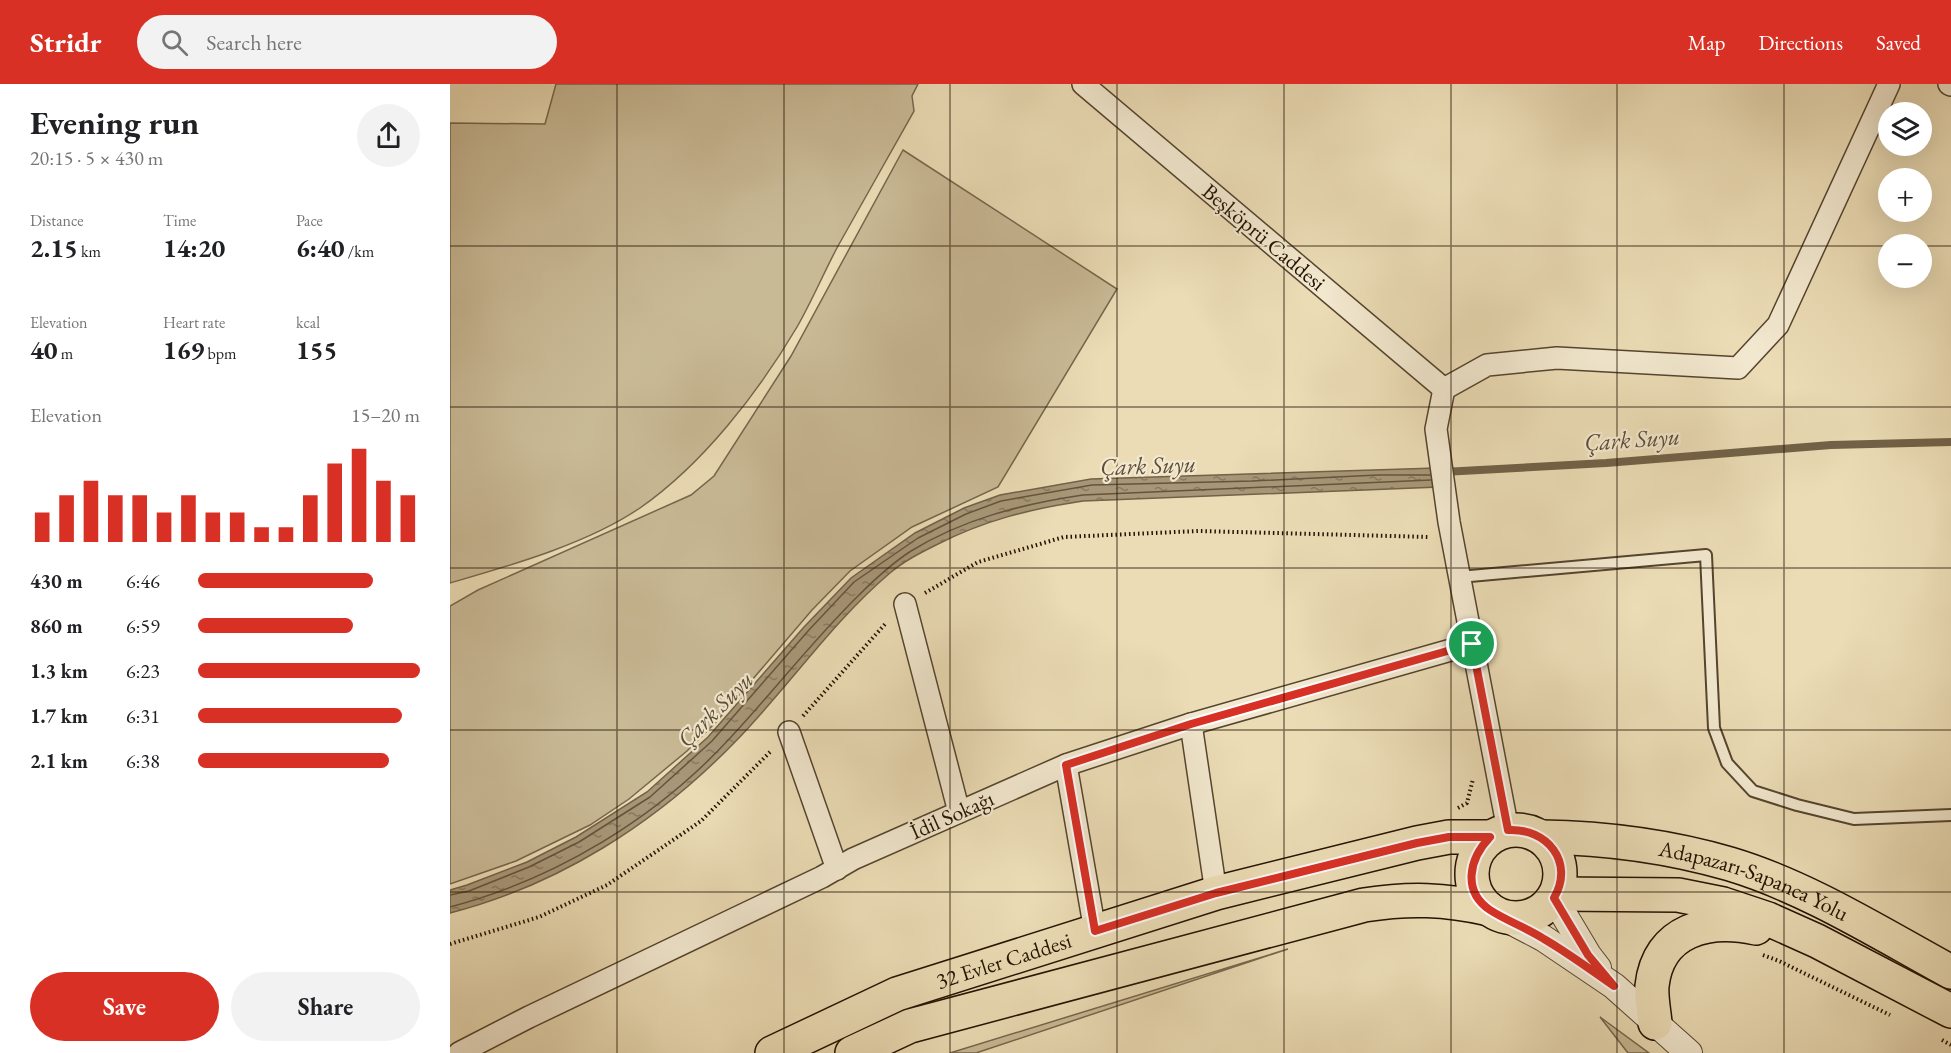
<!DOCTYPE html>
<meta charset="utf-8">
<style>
:root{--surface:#fff;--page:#f2f2f2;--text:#202124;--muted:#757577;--accent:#d93025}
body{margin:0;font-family:"EB Garamond",serif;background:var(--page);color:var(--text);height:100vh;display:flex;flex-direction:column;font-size:22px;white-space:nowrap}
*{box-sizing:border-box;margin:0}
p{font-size:20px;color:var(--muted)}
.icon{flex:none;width:33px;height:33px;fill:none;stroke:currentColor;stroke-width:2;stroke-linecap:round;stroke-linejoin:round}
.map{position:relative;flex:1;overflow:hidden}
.drawer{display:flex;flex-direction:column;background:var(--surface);width:450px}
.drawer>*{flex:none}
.buttons{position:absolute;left:1428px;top:18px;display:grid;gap:12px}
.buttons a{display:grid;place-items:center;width:54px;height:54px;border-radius:50%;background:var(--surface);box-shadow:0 6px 24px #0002;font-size:30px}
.pin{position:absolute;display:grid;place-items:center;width:51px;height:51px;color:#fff;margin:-26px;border:3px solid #fff;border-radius:50%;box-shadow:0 2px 6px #0007}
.round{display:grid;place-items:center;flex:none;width:63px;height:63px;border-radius:32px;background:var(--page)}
.overview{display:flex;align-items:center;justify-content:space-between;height:102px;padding:0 30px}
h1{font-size:33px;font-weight:700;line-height:45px}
.stats{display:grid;grid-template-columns:repeat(3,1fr);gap:9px;height:102px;padding:6px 30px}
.stats div{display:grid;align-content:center}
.stats b{font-size:26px;font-weight:700}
.stats small{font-size:16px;font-weight:400}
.stats p{font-size:16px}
.chart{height:168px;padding:12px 30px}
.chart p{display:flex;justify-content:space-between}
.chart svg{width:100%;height:108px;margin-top:6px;stroke:var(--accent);stroke-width:6}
.action{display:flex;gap:12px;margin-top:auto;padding:12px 30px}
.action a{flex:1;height:69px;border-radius:36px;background:var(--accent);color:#fff;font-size:24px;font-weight:700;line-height:69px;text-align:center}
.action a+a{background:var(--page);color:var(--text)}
ul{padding:0 30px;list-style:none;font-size:20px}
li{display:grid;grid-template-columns:96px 72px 1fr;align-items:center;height:45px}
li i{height:15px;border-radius:8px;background:var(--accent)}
header{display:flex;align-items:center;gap:36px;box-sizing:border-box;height:84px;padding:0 30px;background:var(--accent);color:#fff}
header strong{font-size:28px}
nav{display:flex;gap:33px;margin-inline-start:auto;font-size:21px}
.search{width:420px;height:54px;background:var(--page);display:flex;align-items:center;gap:15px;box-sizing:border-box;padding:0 21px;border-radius:33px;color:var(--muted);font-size:22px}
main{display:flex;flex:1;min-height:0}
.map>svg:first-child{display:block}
</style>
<header>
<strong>Stridr</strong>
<div class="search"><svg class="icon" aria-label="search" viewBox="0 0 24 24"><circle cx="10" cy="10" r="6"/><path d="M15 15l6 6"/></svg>Search here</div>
<nav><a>Map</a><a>Directions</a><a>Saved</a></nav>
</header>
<main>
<section class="drawer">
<div class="overview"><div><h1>Evening run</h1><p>20:15 · 5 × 430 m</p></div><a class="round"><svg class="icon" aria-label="share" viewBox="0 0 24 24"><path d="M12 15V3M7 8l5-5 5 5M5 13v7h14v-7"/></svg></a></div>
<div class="stats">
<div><p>Distance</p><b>2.15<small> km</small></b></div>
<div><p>Time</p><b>14:20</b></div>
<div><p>Pace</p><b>6:40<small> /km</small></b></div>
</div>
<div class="stats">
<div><p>Elevation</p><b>40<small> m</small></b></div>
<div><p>Heart rate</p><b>169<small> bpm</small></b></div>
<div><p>kcal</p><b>155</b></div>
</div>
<div class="chart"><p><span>Elevation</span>15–20 m</p>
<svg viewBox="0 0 160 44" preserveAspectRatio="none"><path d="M5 44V32M15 44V25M25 44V19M35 44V25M45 44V25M55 44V32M65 44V25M75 44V32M85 44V32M95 44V38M105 44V38M115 44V25M125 44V12M135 44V6M145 44V19M155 44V25"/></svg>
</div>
<ul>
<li><b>430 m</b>6:46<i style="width:79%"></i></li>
<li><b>860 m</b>6:59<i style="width:70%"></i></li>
<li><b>1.3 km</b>6:23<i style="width:100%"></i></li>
<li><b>1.7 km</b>6:31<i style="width:92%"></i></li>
<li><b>2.1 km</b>6:38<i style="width:86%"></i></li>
</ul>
<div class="action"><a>Save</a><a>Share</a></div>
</section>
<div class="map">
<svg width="1501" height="969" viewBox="0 0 1501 969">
<defs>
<pattern id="water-ripples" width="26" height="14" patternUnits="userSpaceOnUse" patternTransform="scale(1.5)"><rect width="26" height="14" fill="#a79778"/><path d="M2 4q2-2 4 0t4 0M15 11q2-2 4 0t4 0" fill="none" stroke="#887a60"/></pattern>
</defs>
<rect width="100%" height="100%" fill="#ebdcb5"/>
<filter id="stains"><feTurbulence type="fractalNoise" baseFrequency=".00333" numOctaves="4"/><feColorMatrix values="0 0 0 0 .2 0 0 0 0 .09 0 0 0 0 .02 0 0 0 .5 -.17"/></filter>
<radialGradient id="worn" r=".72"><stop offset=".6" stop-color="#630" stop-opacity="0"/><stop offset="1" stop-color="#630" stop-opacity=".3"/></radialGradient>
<!-- green -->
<g fill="#c9ba96" stroke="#76664c" stroke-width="1.5">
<path d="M106,0h362l-6,12 2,15c-25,45 -51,90 -76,135 -14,26 -26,55 -41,81 -39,66 -94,137 -157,181 -53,36 -128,57 -190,75v-460l95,1z"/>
<path d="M453,66l214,139 -119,198 -86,40 -62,44 -38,39 -96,112 -29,29 -58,48 -39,26 -74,36 -66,23v-278l28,-16 213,-95 23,-19 77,-120z"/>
<path d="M838,865l-312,104h-26z"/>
<path d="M1150,933l49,36h-21z"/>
</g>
<!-- water -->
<path fill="url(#water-ripples)" stroke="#726248" stroke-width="1.5" d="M986,384l3,19 -356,14c-53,8 -98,19 -147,44 -16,8 -32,16 -46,28 -59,50 -102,115 -156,170 -78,80 -175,142 -284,170v-23l17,-5 60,-23 49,-25 71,-45 61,-55 96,-110 47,-49 64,-45 49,-25 36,-13 91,-16z"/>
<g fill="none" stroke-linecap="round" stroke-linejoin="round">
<!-- shore -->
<g stroke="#65543c" stroke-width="1.5">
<path d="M0,811l19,-4 60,-24 50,-25 71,-45 62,-56 96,-110 46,-49 64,-44 48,-24 35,-13 91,-16 160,-4 126,-6h52"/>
<path d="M0,823c106,-28 207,-89 281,-170 43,-46 82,-97 128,-142 16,-16 32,-31 52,-44 52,-32 111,-47 172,-56l348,-15"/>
</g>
<!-- stream -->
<path stroke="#726248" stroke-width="8" d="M993,388l163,-9 225,-18 120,-3"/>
<!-- service casing -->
<g stroke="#55442e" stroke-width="14">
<path id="service" d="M1009,493l247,-22 8,173 13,35 26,28 44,14 57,14 97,-4"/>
</g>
<!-- minor casing -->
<g stroke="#55442e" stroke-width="24">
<g id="minor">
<path d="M633,0l361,305"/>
<path d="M1499,0l2,1"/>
<path d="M455,520l54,208"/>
<path d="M741,640l25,169"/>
<path d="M339,648l48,137"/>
<path d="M616,681l29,166"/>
<path d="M1058,746l-59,-308 -13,-93 8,-40 43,-24 70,-7 181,10 40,-43 111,-241"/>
<path d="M9,969l70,-36 293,-140 31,-18 213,-94 125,-41 281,-80"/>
</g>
</g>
<!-- tertiary casing -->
<g stroke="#55442e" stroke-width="28">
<g id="tertiary">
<path d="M1104,814l34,57 10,13"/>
<path d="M1051,832l42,22 71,48 75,67"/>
</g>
</g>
<!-- primary casing -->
<g stroke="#231201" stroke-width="36">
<g id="primary">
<circle cx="1066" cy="790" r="44"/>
<path id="s1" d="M1092,753c64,1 126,9 188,27 77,23 151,70 221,108"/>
<path d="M1106,810l122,1 45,9 45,15 49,22 134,70"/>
<path d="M1205,939c-1,-12 -4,-25 -3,-37 6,-57 57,-68 104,-58"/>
<path id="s2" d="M322,969l125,-59 319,-101 201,-50 32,-6h41"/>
<path d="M402,969l58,-27 454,-121c45,-7 81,-6 125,4"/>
</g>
</g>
<!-- path -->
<g stroke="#231201" stroke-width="4" stroke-dasharray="1.5 3" stroke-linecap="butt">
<path d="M475,509l53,-31 86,-25 134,-6 232,6"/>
<path d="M353,632l83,-93"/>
<path d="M1008,724l9,-5 6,-24"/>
<path d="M0,860l89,-27 68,-32 94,-64 71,-71"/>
<path d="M1313,871l16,6 111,54"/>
<path d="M1492,956l9,5"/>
</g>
<!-- service -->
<use href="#service" stroke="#f2e8cf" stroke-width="10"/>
<!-- minor -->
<use href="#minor" stroke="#f2e8cf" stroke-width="21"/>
<!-- tertiary -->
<use href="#tertiary" stroke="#f2e8cf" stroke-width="26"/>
<!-- primary -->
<use href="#primary" stroke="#ebdcb5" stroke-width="33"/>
</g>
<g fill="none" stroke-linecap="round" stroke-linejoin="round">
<!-- route casing -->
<g stroke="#fff" stroke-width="12">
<path id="route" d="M1022,560l36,186c39,-2 67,32 46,68l34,57 26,31c-23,-16 -46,-33 -70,-47 -17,-11 -37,-18 -54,-29 -28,-19 -21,-51 0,-73h-41l-32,6 -201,50 -121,38 -29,-166 125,-41z"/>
</g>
<!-- route -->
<use href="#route" stroke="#d93025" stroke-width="8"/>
</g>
<!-- grid -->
<path fill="none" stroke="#231201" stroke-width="1.5" stroke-opacity="0.55" d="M167,0v969M334,0v969M500,0v969M667,0v969M834,0v969M1001,0v969M1167,0v969M1334,0v969M0,162h1438M1472,162h29M0,323h1501M0,484h1501M0,646h1501M0,808h1501"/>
<g text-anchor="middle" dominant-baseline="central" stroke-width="4.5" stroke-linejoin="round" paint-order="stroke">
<!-- street labels -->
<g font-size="22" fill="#231201" stroke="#f2e8cf">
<text transform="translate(814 153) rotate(40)">Beşköprü Caddesi</text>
<text transform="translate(502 731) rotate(-24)">İdil Sokağı</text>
<text stroke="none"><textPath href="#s1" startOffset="218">Adapazarı-Sapanca Yolu</textPath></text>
<text stroke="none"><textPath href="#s2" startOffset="250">32 Evler Caddesi</textPath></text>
</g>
<!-- water labels -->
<g font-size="24" font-style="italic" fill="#5e4e37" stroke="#f2e8cf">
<text transform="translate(1182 355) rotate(-4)">Çark Suyu</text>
<text transform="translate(698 381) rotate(-2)">Çark Suyu</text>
<text transform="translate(265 625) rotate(-45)">Çark Suyu</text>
</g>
</g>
<rect width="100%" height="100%" filter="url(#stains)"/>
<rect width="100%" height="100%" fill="url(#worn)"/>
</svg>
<div class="buttons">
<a><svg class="icon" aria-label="layers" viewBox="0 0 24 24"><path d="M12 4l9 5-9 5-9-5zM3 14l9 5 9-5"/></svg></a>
<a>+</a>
<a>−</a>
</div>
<div class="pin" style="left:1022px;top:560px;background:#1e9e55"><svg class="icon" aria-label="arrive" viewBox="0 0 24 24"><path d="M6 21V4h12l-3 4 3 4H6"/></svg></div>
</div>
</main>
